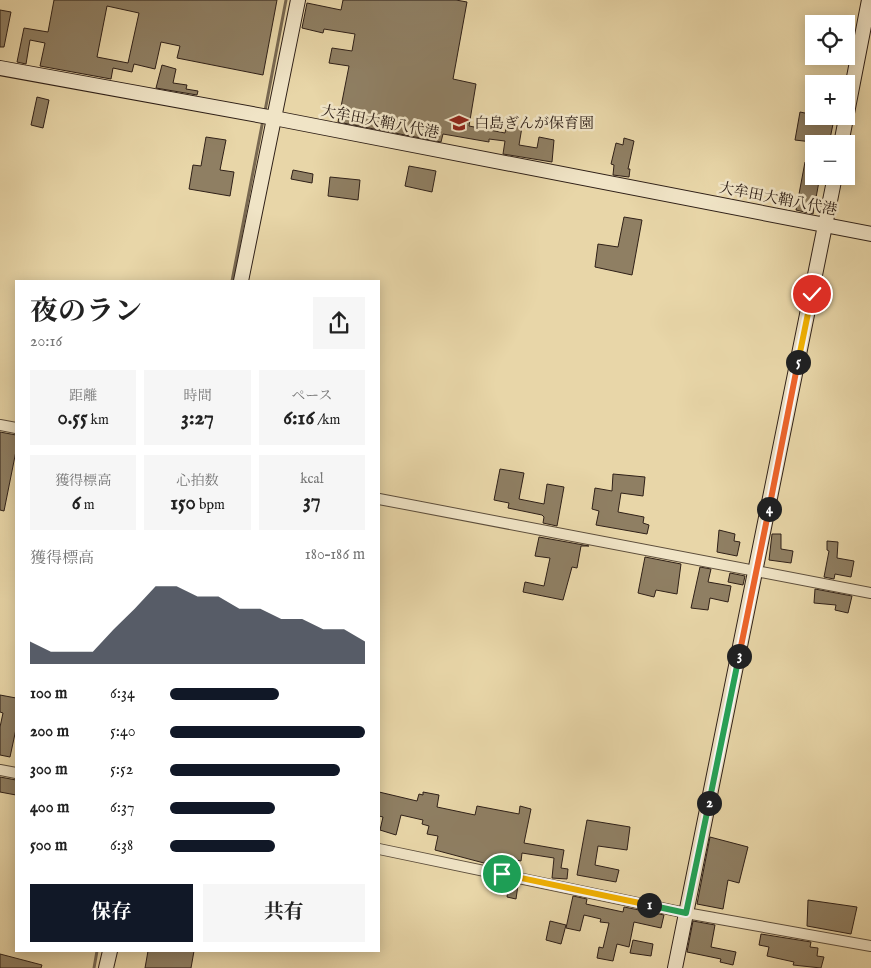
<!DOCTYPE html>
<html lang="ja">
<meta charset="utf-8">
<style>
:root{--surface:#fff;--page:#f6f6f6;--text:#222;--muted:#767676;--accent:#111827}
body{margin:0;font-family:"IM FELL English","Noto Serif JP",serif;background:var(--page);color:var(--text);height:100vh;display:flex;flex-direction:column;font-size:19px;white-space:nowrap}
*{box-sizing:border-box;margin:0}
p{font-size:16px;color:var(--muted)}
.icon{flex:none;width:28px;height:28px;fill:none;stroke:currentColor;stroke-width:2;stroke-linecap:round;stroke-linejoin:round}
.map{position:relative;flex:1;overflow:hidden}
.drawer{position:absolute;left:15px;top:280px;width:365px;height:672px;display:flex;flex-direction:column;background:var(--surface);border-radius:0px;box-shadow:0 2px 12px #0003}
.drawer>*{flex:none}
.tools{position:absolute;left:805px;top:15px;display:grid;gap:10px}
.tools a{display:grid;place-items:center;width:50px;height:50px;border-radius:0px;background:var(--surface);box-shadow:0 2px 12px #0003;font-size:25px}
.pin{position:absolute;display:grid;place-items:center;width:42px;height:42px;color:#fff;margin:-21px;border:2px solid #fff;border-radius:50%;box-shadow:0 1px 5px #0007}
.km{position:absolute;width:25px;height:25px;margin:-12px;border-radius:50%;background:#222;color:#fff;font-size:14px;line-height:25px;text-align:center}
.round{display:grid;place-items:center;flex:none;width:52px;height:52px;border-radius:0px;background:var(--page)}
.headline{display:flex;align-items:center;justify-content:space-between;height:85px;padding:0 15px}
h1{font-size:28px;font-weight:700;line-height:38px}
.metrics{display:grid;grid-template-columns:repeat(3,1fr);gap:8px;height:85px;padding:5px 15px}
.metrics div{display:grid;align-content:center;border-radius:0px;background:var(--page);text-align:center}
.metrics b{font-size:21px;font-weight:700}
.metrics small{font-size:14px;font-weight:400}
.metrics p{font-size:14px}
.chart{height:140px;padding:10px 15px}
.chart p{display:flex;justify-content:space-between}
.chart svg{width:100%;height:90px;margin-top:5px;fill:var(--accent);opacity:.7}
.cta{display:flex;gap:10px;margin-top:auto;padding:10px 15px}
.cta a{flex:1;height:58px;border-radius:0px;background:var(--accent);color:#fff;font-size:20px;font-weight:700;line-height:58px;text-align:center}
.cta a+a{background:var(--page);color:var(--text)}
ul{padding:0 15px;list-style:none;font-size:16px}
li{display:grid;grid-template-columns:80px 60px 1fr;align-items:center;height:38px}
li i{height:12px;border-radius:6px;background:var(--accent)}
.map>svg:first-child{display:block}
</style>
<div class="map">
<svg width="871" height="968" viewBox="0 0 871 968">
<rect width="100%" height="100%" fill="#e8d6a8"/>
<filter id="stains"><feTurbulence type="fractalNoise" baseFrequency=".004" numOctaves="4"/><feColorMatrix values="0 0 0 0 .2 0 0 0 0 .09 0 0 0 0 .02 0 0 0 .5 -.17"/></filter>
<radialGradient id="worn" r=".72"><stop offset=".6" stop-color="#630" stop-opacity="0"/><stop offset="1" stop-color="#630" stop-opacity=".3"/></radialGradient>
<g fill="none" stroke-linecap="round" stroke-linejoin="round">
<!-- stream -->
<g stroke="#786851" stroke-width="3">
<path d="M265,111l21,-111"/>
<path d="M232,281l31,-161"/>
<path d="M94,968l3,-17"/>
</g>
</g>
<!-- building -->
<g fill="#8f7f63" stroke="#2f2018" fill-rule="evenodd">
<path d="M54,0h223l-14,75 -86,-17 3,-12 -19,-4 -6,27 -21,-5 -2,8 -19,-4 -2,11 -71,-13 5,-23 -15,-3 -4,24 -9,-2 7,-34 24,4zM107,6l32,7 -11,50 -31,-6z"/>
<path d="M343,0h113l11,2 -14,77 23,5 -7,42 36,7 2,-9 15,3 -3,18 18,3 2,-11 15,3 -2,22 -49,-8 2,-13 -16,-2v3l-46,-8 -2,8 -103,-20 11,-56 -20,-3 3,-15 20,3 3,-17 -31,-5 -1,4 -21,-5 5,-25 34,7z"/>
<path d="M0,10l11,2 -7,35h-4z"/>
<path d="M162,65l14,4 -3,14 14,2 -1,4 12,2 -1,4 -41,-7z"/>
<path d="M37,97l12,3 -6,28 -12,-3z"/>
<path d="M800,112l34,7 -5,25 -34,-4z"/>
<path d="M206,137l20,3 -6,30 14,2 -4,24 -41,-7 4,-24 8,1z"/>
<path d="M624,138l10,3 -6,28h2l-1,8 -16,-2 1,-10 -3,-1 5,-21 7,2z"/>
<path d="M805,162l9,1v13h6l-7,38 -17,-4z"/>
<path d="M409,166l27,5 -4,21 -27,-6z"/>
<path d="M293,170l20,4 -1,9 -21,-4z"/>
<path d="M330,177l30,3 -2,20 -30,-4z"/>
<path d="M624,217l18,3 -10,55 -37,-8 3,-23 20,3z"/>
<path d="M0,432l16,3v16l-12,60 -4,-1z"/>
<path d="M500,469l24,4 -5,26 25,5 3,-20 17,3 -7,39 -14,-3 1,-6 -2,-2 -34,-7 1,-5 -15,-3z"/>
<path d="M613,474l32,3 -2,19 -22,-3 -3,19 26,5 -1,6 6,2 -2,9 -51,-9 3,-14 -7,-2 3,-21 17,3z"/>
<path d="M719,530l16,4 -1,7 6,1 -3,14 -20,-4z"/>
<path d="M772,534h9v15l12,2 -2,12 -22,-3z"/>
<path d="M539,537l50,9h-8l-4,22 -5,-1 -9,33 -40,-8 2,-10 19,4 6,-28 -15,-2z"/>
<path d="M827,541l11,1 -1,16 17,3 -3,16 -16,-3 -1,5 -10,-2 5,-26 -2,-1z"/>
<path d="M645,557l36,7 -4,30 -21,-4 -2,7 -16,-4z"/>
<path d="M700,567l11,2 -3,13 23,4 -3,16 -18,-4 -2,12 -17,-2z"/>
<path d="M730,573l15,3 -2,9 -15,-3z"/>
<path d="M815,589l37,7 -4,17 -13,-3 1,-5 -22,-2z"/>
<path d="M0,695l16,3v31l-6,28 -10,-2v-28l3,-14 -3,-1z"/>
<path d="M0,777l16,3v15l-16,-3z"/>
<path d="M379,792l38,9 2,-7 4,1v-3l16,3 -2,12 38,8 2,-9 42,8 1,-8 11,3 -7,34 40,7 -3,18 7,1 -1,10 -15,-1 2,-20 -32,-5 -1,8 -20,-4 -2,10 -64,-17 3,-14 -11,-2 2,-8 -7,-2 1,-4 -22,-5 -5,20 -16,-5 3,-13 -4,-1z"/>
<path d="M587,820l43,7 -3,23 -29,-4 -3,19 24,5 -3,12 -39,-7z"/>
<path d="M710,837l38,10 -9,36 -11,-3 -5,29 -26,-5z"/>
<path d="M509,883l9,2 -2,14 -9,-2z"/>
<path d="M573,896l14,3 -1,5 37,8 1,-5 40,8 -3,13 -27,-6 -5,25 -12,-3 -4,17 -16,-3 2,-11 4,1 6,-25 -9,-1 1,-3 -17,-4 -4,16 -14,-3z"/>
<path d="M808,900l49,7 -6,27 -44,-8z"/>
<path d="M550,921l16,4 -5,19 -15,-4z"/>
<path d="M693,921l22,4 -4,22 25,5 -3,13 -13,-3 1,-3 -34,-7z"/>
<path d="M761,934l50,8 -1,5 8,1 -1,8 7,1 -3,11 -28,-3 1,-3 -27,-6 2,-9 -10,-2z"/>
<path d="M633,940l20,4 -2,12 -21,-3z"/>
<path d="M148,951h46l-3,17h-46z"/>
<path d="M0,954l42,11 -1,3h-41z"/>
</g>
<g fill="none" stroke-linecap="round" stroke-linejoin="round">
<!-- street casing -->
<g stroke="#5d4e3c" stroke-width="12">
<g id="street">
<path d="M0,425l16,3"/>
<path d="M379,499l492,94"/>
<path d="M0,770l16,3"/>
<path d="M379,849l307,64 185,33"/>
</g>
</g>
<!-- secondary casing -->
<g stroke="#2f2018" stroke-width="16">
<g id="secondary">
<path d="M0,68l274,50 597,116"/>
<path d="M841,144l28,-144"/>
<path d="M241,281l57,-281"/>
<path d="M106,968l4,-17"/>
<path d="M675,968l160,-792"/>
</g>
</g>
<!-- street -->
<use href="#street" stroke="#f0e4c6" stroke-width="10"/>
<!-- secondary -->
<use href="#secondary" stroke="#f0e4c6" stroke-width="14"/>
</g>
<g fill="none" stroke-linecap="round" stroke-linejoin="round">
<!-- split-1 casing -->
<g stroke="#fff" stroke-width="10">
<path id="split-1" d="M502,874l147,31"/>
</g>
<!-- split-2 casing -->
<g stroke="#fff" stroke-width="10">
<path id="split-2" d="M649,905l37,8 23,-110"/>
</g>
<!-- split-3 casing -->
<g stroke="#fff" stroke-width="10">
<path id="split-3" d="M709,803l30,-147"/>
</g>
<!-- split-4 casing -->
<g stroke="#fff" stroke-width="10">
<path id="split-4" d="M739,656l30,-147"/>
</g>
<!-- split-5 casing -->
<g stroke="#fff" stroke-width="10">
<path id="split-5" d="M769,509l29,-147"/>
</g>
<!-- split-6 casing -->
<g stroke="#fff" stroke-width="10">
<path id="split-6" d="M798,362l14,-68"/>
</g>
<!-- split-1 -->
<use href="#split-1" stroke="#f5b400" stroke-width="6"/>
<!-- split-2 -->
<use href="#split-2" stroke="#22a559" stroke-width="6"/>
<!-- split-3 -->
<use href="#split-3" stroke="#22a559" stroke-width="6"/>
<!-- split-4 -->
<use href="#split-4" stroke="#f0652b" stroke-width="6"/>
<!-- split-5 -->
<use href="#split-5" stroke="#f0652b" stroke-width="6"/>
<!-- split-6 -->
<use href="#split-6" stroke="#f5b400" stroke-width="6"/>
</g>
<!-- icons -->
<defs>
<g id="school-bare" transform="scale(1.5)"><path d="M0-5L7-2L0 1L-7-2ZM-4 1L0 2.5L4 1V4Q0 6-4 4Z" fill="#8f2418" stroke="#f0e4c6" stroke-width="2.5" paint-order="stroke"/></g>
</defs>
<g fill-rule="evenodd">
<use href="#school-bare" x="459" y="123"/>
</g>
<g text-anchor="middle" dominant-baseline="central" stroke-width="5" stroke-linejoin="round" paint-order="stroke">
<!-- street labels -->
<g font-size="15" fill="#2f2018" stroke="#f0e4c6">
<text transform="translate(380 122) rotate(11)">大牟田大鞘八代港</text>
<text transform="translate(778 199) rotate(11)">大牟田大鞘八代港</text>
</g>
<!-- poi labels -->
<g font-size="15" fill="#2f2018" stroke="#f0e4c6" text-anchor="start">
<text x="474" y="123">白島ぎんが保育園</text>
</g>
</g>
<rect width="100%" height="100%" filter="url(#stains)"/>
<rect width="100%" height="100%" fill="url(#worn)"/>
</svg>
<div class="tools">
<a><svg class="icon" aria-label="locate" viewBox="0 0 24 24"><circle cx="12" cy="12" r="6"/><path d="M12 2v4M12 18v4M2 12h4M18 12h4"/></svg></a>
<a>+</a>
<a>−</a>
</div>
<div class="pin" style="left:502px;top:874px;background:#1e9e55"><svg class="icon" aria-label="arrive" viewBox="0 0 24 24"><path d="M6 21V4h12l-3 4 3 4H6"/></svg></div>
<div class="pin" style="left:812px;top:294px;background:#d93025"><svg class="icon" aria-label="check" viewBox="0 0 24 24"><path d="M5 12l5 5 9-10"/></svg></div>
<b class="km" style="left:649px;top:905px">1</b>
<b class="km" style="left:709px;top:803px">2</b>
<b class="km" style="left:739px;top:656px">3</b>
<b class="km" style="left:769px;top:509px">4</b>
<b class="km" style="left:798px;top:362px">5</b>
<section class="drawer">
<div class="headline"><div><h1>夜のラン</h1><p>20:16</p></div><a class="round"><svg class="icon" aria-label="share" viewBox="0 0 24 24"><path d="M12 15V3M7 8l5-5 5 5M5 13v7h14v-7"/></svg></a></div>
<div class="metrics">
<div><p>距離</p><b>0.55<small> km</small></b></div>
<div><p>時間</p><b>3:27</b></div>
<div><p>ペース</p><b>6:16<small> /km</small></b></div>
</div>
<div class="metrics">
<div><p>獲得標高</p><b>6<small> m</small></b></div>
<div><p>心拍数</p><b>150<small> bpm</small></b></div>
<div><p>kcal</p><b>37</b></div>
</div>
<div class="chart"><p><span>獲得標高</span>180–186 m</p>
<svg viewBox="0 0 160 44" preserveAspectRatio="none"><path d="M0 44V33L10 38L20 38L30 38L40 27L50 17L60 6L70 6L80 11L90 11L100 17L110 17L120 22L130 22L140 27L150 27L160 33V44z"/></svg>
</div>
<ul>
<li><b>100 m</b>6:34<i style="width:56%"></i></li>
<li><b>200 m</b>5:40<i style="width:100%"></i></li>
<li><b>300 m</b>5:52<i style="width:87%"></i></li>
<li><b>400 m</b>6:37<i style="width:54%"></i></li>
<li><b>500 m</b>6:38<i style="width:54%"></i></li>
</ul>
<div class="cta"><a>保存</a><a>共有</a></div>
</section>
</div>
